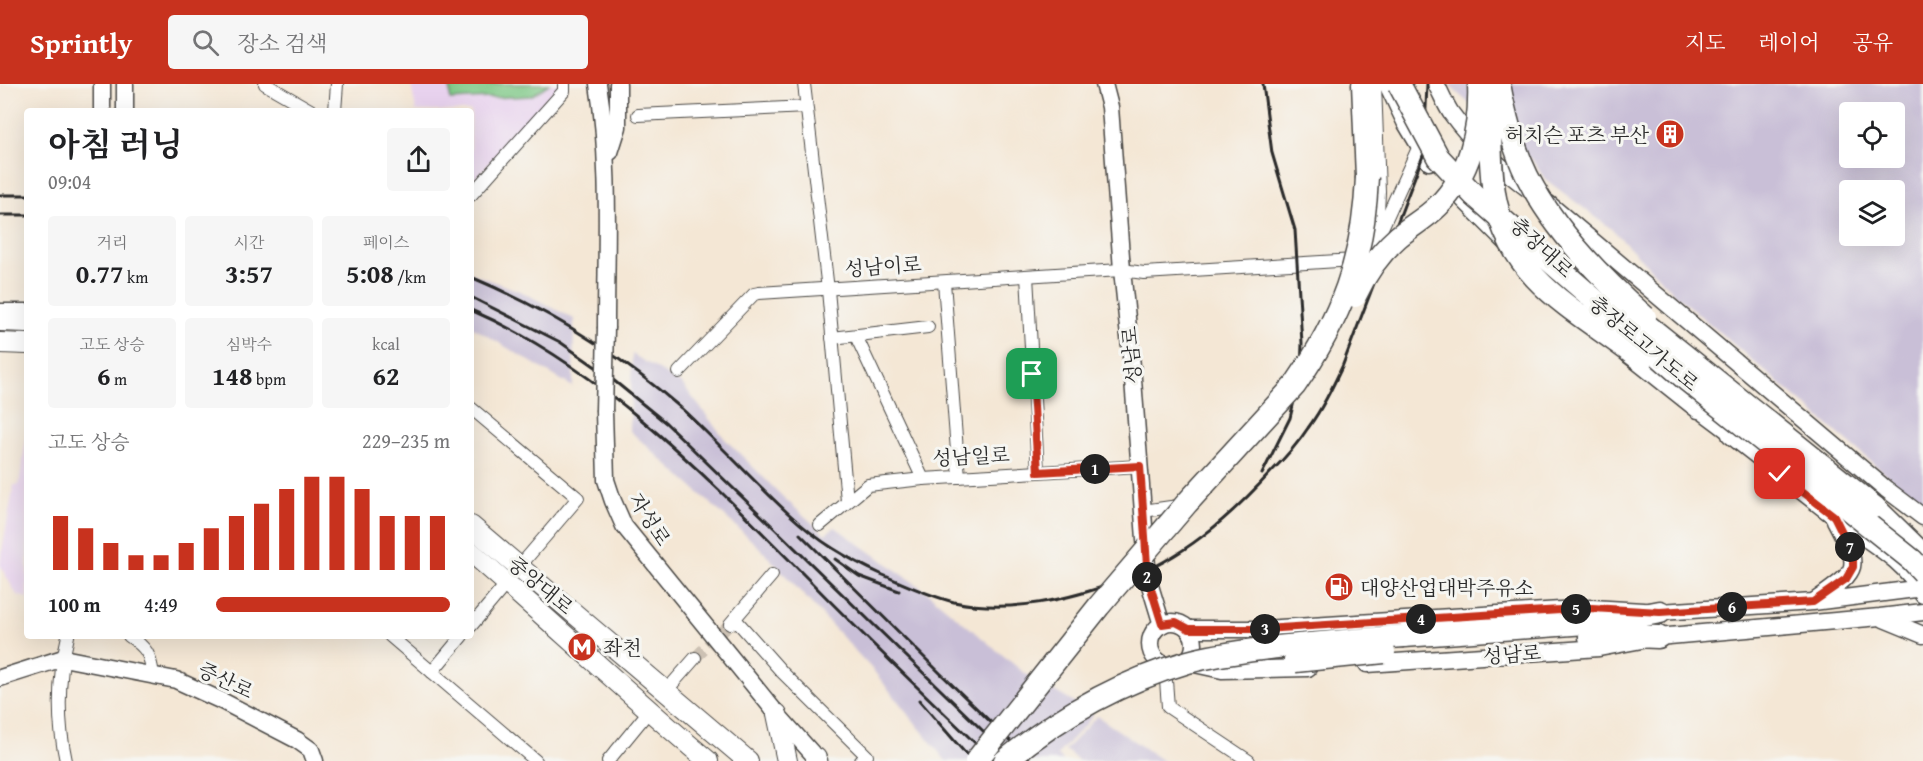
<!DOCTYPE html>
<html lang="ko">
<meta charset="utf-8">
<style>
:root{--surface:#fff;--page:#f6f6f6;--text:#202124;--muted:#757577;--accent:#c8321e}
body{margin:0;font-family:"Gentium Book Plus","Noto Serif KR",serif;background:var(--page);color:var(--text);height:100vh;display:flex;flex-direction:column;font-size:22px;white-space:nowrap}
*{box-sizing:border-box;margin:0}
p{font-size:20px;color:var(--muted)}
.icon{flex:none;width:33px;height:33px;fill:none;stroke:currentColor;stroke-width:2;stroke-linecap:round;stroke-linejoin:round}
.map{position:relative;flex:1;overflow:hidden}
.drawer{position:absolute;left:24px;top:24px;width:450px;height:531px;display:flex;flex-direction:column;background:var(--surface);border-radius:6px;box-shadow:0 6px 24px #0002}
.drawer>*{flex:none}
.fabs{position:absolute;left:1839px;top:18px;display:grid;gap:12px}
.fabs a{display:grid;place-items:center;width:66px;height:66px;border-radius:6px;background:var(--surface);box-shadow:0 6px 24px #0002;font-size:30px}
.pin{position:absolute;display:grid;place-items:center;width:51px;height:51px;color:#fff;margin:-26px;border-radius:12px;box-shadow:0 3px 9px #0006}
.km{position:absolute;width:30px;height:30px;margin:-15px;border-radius:50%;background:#222;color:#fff;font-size:16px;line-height:30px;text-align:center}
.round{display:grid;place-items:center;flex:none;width:63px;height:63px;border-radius:6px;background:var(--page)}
.summary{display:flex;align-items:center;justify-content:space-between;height:102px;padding:0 24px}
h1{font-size:33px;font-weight:700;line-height:45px}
.figures{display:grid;grid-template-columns:repeat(3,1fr);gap:9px;height:102px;padding:6px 24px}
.figures div{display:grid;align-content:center;border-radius:6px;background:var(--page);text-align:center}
.figures b{font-size:26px;font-weight:700}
.figures small{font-size:16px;font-weight:400}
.figures p{font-size:16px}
.chart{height:168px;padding:12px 24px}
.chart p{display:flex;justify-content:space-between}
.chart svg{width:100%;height:108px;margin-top:6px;stroke:var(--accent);stroke-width:6}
ul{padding:0 24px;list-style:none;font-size:20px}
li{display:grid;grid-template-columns:96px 72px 1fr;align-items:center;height:45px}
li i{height:15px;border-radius:8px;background:var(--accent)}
header{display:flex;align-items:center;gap:36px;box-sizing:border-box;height:84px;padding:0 30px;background:var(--accent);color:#fff}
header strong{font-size:28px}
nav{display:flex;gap:33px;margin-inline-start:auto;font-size:21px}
.search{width:420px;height:54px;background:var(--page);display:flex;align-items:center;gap:15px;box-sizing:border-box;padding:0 21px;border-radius:6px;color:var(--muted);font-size:22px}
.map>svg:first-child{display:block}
</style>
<header>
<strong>Sprintly</strong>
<div class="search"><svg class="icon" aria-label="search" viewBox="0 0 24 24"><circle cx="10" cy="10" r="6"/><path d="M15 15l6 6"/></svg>장소 검색</div>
<nav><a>지도</a><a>레이어</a><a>공유</a></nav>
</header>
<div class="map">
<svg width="1923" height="677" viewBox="0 0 1923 677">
<rect width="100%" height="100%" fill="#f6f6f2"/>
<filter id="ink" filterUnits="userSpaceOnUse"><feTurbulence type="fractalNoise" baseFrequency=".0167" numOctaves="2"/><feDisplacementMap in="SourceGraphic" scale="12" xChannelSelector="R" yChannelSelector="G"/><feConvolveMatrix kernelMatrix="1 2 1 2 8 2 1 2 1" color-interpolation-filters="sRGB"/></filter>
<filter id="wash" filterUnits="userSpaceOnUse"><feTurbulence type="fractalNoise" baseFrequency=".008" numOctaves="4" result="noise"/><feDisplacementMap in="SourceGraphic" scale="24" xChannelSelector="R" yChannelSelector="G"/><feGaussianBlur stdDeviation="1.35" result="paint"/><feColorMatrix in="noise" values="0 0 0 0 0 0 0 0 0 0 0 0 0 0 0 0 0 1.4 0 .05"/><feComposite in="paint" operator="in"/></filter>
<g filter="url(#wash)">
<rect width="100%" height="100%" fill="#f4e7d5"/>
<!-- built -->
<g fill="#e8d2ee">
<path d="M411,0h149l-85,95 -4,-2v-66h-55z"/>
<path d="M27,348v166l-10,-3 -17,-29v-4l14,-77h5z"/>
</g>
<!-- industrial -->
<g fill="#c9bfd7" fill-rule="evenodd">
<path d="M1450,0h473v422l-246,-210 -64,-66 -68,-51 -12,-18 -81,-73zM1850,28h44v46h-44zM1850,106h44v46h-44z"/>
<path d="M471,189l51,19 52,27 -1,68 -102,-61z"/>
<path d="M632,270l50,30 43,55 60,60 40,35 10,-7 88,62 100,83 71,43 -37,40 7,6h-118l-74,-92 -112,-121 -130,-117z"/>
<path d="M1097,632l66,45h-84l-14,-11z"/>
</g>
<!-- green -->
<path fill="#7dc785" stroke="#547958" stroke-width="1.5" d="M450,0h99l-18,12 -81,4z"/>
</g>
<g filter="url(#ink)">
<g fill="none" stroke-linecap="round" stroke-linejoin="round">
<!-- street-tunnel -->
<path stroke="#ccc1b3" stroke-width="12" stroke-dasharray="12 6" stroke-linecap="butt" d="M695,574l35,-34"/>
<!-- street casing -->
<g stroke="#494744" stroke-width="14">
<g id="street">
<path d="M265,0l47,27"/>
<path d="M804,0l24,206 19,211"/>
<path d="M335,27l2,-27"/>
<path d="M638,31l168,-8"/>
<path d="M471,111l93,-104v-7"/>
<path d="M1366,158l12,-28 1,-22 -4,-108"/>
<path d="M1368,175l51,-113"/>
<path d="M1027,192l11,196"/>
<path d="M944,198l15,195"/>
<path d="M856,252l67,143"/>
<path d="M832,254l96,-11"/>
<path d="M679,288l75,-78 5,-1 328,-21 35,-2 22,3 210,-13"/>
<path d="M471,324l107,90 -59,69"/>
<path d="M1143,427l35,-5 3,-3"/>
<path d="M820,441l48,-40 55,-6 217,-13"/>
<path d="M735,535l47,53 85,84 -6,5"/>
<path d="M730,540l42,-49"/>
<path d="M471,542l36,-43"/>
<path d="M129,552c18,12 21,18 24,39"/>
<path d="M390,552l146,125"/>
<path d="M1165,583l3,40 81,54"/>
<path d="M432,588l30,-36"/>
<path d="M666,607l29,-33"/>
<path d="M66,677c-9,-41 -8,-84 2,-125"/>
<path d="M608,677l41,-50"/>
</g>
</g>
<!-- secondary casing -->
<g stroke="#494744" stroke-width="19">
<g id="secondary">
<path d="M598,0c13,80 8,162 8,243"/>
<path d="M1104,0l6,23 12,163 10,96 16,213 14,46"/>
<path d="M1387,0l18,38 24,40"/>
<path d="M1436,0c5,9 9,20 15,29 26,36 62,66 98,91l337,285 37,28"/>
<path d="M102,27v-27"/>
<path d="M125,27v-27"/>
<path d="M610,68l8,-25v-43"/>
<path d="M1452,104l56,56"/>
<path d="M0,228h27"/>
<path d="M1629,271l69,55"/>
<path d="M604,327l2,69 7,21 11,25 153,188 42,47"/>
<path d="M1730,351c34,26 67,53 101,79 32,25 74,44 92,81"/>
<path d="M1815,517c46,-33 46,-31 20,-81"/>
<path d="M1884,535l39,16"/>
<circle cx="1172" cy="560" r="22"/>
<path d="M1189,545h75l328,-21 68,4 153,-10 110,-14"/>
<path d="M1190,579l32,7 86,-2"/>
<path d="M1367,580l232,-16 59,-11 222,-20 43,-5"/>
<path d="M0,594l63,-20 113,22 46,21 75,39 14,10 4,11"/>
</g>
</g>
<!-- primary casing -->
<g stroke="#494744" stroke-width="22">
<g id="primary">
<path d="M0,237l27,1"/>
<path d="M0,259l27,1"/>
<path d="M471,442l277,235"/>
<path d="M471,468c80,69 156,141 237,209"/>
<path d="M777,630l10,47"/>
<path d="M816,674v3"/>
</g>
</g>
<!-- highway casing -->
<g stroke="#494744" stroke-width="25">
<g id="highway">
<path d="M1363,0l4,93"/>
<path d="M1691,315l52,39"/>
<path d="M1874,423l49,48"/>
<path d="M1404,552l210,-15 46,-9"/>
<path d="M1590,553l21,-2 47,2"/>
</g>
</g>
<!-- street -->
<use href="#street" stroke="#fff" stroke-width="12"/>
<!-- secondary -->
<use href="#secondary" stroke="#fff" stroke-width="16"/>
<!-- primary -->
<use href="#primary" stroke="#fff" stroke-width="20"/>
<!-- highway -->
<use href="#highway" stroke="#fff" stroke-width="22"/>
<!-- rail -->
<g stroke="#2b2b2b" stroke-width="3">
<path d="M0,111h27"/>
<path d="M0,131h27"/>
<path d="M471,193c76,32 148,77 210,131 37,34 71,72 108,106 30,28 57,44 94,61 23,10 46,21 71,27 57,12 116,-3 169,-22 58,-20 106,-62 147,-107 14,-14 27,-28 38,-45 14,-19 24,-40 34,-61l82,-214 3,-69"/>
<path d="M471,213l89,45 47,33 59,48 348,338"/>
<path d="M471,226c130,56 237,168 335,267 61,62 124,123 188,184"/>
<path d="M1262,390l28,-56 11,-46 1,-29 -7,-113 -23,-77 -9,-69"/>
<path d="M800,450l140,139 91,88"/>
<path d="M835,475l24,17 40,15"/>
<path d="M919,616l53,61"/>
</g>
<!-- secondary-bridge casing -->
<g stroke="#494744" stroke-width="19" stroke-linecap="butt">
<path id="secondary-bridge" d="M604,327l2,-84"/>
</g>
<!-- highway-bridge casing -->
<g stroke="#494744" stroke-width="25" stroke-linecap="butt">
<g id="highway-bridge">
<path d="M1399,0l39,73 36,38 214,186 224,179 11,12"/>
<path d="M1499,0c6,32 14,63 28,92 26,52 75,103 118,141"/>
<path d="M1489,18c2,33 0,69 7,101 18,82 85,109 145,157"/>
<path d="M1355,212c10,-22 25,-43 43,-59 13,-11 28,-19 40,-31 32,-31 43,-78 41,-122"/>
<path d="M1629,227l245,196"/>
<path d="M1295,577l89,-9"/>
<path d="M976,677l123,-155 88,-103 108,-118c46,-67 69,-126 72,-208"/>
<path d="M1005,677c54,-45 115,-79 183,-99 29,-8 59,-11 89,-15 43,-4 85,-8 127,-11"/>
</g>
</g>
<!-- secondary-bridge -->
<use href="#secondary-bridge" stroke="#fff" stroke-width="16"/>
<!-- highway-bridge -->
<use href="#highway-bridge" stroke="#fff" stroke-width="22"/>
</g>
</g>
<g fill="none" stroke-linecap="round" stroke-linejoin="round" filter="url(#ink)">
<!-- route casing -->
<g stroke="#fff" stroke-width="12">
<path id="route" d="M1032,290l6,98 102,-6 8,113 14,45 14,-2 13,7h75l328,-21 68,4 153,-10 33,-23 7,-12v-13l-19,-38 -54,-42"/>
</g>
<!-- route -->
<use href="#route" stroke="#c8321e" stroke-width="8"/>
</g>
<!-- icons -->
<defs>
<g id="building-disc" transform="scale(1.5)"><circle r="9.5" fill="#c8321e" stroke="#f6f6f2"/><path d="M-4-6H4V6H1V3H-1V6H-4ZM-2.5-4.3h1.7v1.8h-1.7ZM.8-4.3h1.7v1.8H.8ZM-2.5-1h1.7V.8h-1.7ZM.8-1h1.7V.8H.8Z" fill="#fff"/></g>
<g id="fuel-disc" transform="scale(1.5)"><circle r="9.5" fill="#c8321e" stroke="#f6f6f2"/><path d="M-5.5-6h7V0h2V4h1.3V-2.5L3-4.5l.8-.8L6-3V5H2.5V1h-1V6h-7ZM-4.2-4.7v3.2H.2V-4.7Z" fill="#fff"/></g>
<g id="metro-disc" transform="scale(1.5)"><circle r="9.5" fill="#c8321e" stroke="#f6f6f2"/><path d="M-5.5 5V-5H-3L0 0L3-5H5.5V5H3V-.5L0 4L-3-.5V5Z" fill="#fff"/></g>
</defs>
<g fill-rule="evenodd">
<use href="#building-disc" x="1670" y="50"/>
<use href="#fuel-disc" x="1339" y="503"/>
<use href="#metro-disc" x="582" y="563"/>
</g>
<g text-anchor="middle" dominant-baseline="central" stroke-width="6" stroke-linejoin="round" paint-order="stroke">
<!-- poi labels -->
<g font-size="20" fill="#2b2b2b" stroke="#f6f6f2" text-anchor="start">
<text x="1649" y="50" text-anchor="end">허치슨 포츠 부산</text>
<text x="1360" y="503">대양산업대박주유소</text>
<text x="603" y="563">좌천</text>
</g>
<!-- street labels -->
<g font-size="20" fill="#2b2b2b" stroke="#f6f6f2">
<text transform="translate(1542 163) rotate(43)">충장대로</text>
<text transform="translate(883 182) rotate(-4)">성남이로</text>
<text transform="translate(1644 259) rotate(40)">충장로고가도로</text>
<text transform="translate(1131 271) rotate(-95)">성남로</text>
<text transform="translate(971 372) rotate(-3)">성남일로</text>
<text transform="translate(650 435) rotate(57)">자성로</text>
<text transform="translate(541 501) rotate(40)">중앙대로</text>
<text transform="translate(1512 570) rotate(-4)">성남로</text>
<text transform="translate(226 596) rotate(25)">증산로</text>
</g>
</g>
</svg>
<div class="fabs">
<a><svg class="icon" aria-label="locate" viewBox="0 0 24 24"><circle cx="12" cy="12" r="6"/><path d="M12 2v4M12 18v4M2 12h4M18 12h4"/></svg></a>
<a><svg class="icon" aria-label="layers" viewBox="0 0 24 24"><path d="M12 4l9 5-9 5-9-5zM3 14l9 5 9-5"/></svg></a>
</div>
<div class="pin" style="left:1032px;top:290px;background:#1e9e55"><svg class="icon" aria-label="arrive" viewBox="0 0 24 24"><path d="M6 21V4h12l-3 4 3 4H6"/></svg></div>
<div class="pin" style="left:1780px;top:390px;background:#d93025"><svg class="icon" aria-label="check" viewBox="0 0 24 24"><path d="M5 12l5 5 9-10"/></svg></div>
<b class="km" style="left:1095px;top:385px">1</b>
<b class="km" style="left:1147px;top:493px">2</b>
<b class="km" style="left:1265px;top:545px">3</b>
<b class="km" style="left:1421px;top:535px">4</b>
<b class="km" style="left:1576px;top:525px">5</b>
<b class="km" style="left:1732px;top:523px">6</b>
<b class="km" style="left:1850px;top:463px">7</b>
<section class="drawer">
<div class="summary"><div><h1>아침 러닝</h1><p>09:04</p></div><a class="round"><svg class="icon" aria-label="share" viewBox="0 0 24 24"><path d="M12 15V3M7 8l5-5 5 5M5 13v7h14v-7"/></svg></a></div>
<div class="figures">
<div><p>거리</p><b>0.77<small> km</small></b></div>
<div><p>시간</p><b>3:57</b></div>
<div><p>페이스</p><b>5:08<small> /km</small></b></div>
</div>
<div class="figures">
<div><p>고도 상승</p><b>6<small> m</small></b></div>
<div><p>심박수</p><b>148<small> bpm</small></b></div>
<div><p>kcal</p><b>62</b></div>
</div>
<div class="chart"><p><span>고도 상승</span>229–235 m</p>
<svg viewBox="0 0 160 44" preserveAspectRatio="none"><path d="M5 44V22M15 44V27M25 44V33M35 44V38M45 44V38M55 44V33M65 44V27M75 44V22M85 44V17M95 44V11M105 44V6M115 44V6M125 44V11M135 44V22M145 44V22M155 44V22"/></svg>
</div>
<ul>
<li><b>100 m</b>4:49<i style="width:100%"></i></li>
</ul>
</section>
</div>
